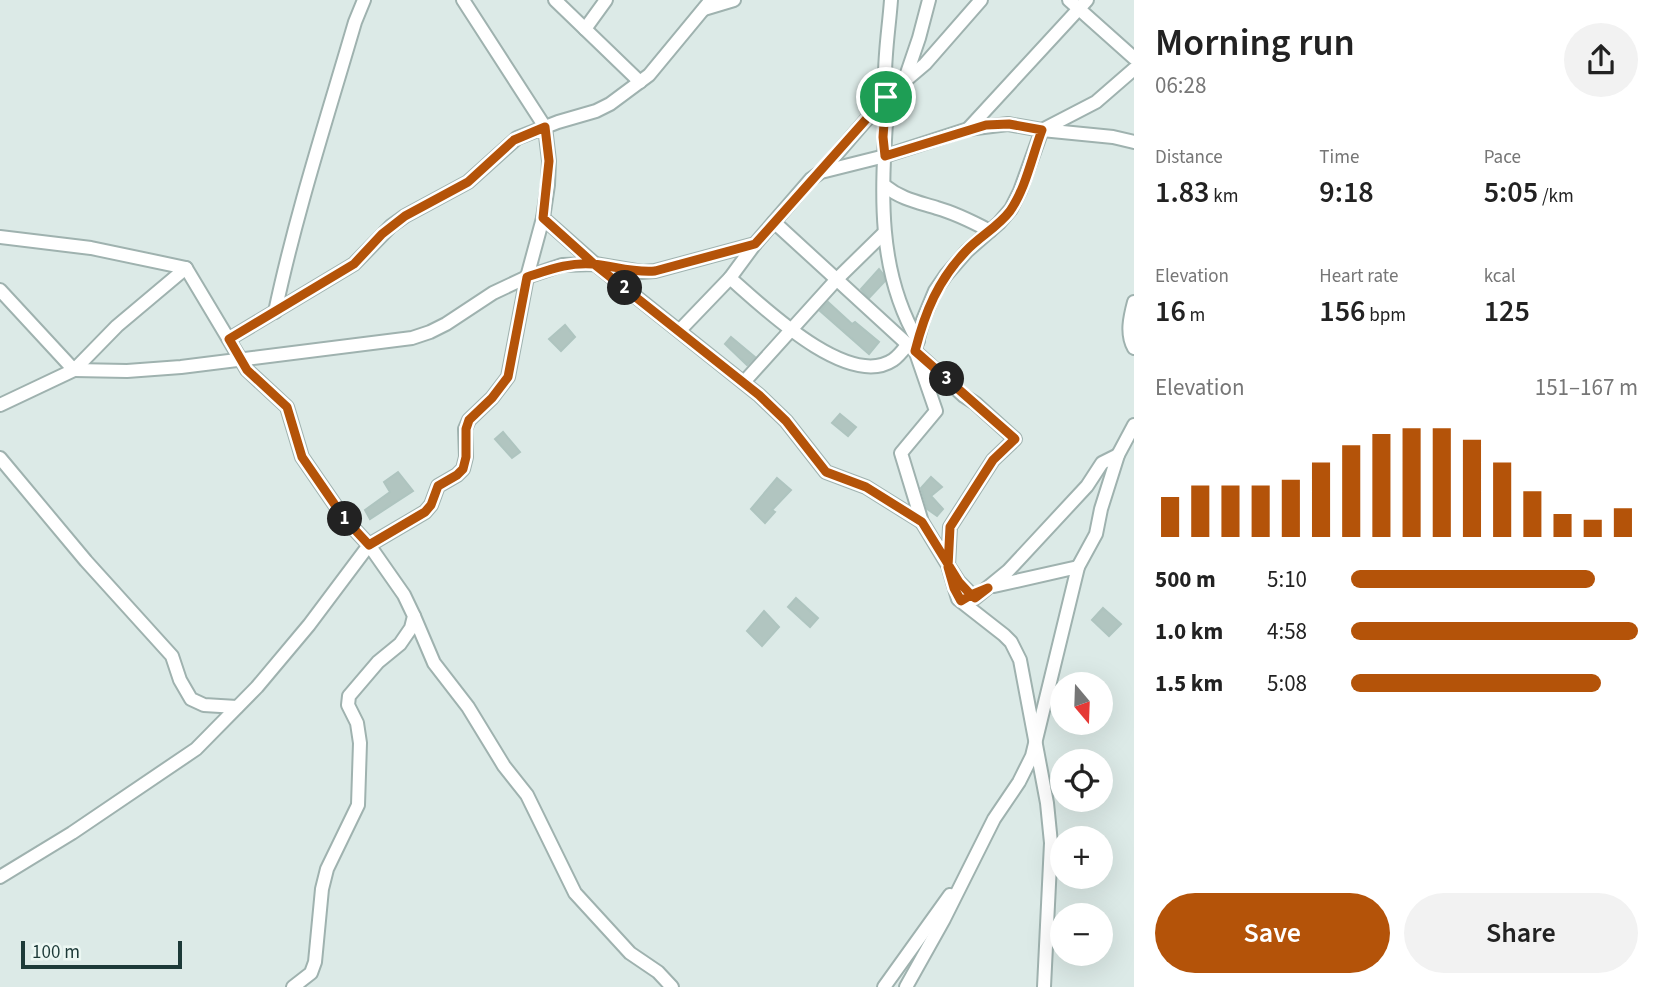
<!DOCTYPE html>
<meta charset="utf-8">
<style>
:root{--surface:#fff;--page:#f2f2f2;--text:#222;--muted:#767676;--accent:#b45309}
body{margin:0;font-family:"Source Sans 3",sans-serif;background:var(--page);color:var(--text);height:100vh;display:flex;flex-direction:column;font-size:26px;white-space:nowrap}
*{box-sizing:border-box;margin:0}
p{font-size:23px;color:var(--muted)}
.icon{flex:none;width:38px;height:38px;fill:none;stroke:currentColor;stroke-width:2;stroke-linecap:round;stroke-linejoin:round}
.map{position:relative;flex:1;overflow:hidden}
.drawer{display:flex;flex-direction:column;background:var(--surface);width:525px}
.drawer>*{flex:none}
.needle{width:46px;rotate:161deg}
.tools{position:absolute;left:1050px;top:672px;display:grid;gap:14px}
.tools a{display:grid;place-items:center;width:63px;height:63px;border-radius:50%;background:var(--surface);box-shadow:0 7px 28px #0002;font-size:35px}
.scale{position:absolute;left:21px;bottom:18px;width:161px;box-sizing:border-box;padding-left:7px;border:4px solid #1d3a38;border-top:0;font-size:19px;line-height:24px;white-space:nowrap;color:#1d3a38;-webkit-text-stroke:5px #ecf7f3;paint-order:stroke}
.pin{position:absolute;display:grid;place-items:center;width:60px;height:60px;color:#fff;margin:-30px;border:4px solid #fff;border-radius:50%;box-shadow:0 2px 7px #0007}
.km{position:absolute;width:35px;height:35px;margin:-18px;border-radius:50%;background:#222;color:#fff;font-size:19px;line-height:35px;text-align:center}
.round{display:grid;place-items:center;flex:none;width:74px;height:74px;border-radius:37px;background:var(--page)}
.overview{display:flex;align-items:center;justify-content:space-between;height:119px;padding:0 21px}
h1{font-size:38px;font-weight:600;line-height:52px}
.stats{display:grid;grid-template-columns:repeat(3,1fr);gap:10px;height:119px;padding:7px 21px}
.stats div{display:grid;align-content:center}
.stats b{font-size:30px;font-weight:600}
.stats small{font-size:19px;font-weight:400}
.stats p{font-size:19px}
.chart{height:196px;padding:14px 21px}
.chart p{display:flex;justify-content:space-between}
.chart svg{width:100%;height:126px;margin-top:7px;stroke:var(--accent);stroke-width:6}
.action{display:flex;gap:14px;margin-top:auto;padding:14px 21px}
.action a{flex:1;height:80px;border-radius:42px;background:var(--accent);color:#fff;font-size:28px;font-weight:600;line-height:80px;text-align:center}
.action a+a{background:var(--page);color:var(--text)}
ul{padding:0 21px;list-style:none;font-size:23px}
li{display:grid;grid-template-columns:112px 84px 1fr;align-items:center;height:52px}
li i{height:18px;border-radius:9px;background:var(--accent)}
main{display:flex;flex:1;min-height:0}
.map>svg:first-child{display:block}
</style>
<main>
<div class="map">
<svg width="1134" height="987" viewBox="0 0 1134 987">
<rect width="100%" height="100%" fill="#dceae7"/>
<!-- building -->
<g fill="#b1c5c0" stroke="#aec4bf" stroke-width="2">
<path d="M879,269l4,5 2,7 -16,17 -8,-9z"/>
<path d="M828,302l24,22 3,-2 24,20 -10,12 -49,-43z"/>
<path d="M565,325l10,12 -14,14 -12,-12z"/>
<path d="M731,337l24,20 -8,8 -22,-21z"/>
<path d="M840,414l16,13 -8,9 -16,-13z"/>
<path d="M503,432l17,20 -8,6 -17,-19z"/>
<path d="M398,472l15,19 -43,28 -5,-9 25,-18 -6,-10z"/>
<path d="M931,477l11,10 -11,9 12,13 -6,7 -10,-7 -6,-21z"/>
<path d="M777,478l14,12 -19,20 3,2 -10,11 -14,-14z"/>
<path d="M796,598l22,20 -8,9 -22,-20z"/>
<path d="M1103,608l18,16 -12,12 -17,-16z"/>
<path d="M764,611l15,16 -17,19 -15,-15z"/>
</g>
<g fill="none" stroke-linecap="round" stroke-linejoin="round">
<!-- minor casing -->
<g stroke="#9fb2af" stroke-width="16">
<g id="minor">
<path d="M555,0l85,82"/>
<path d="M891,0c-2,28 -7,57 -6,85 0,7 2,14 2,22 -5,80 -12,161 31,234"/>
<path d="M1069,0l65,58"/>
<path d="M704,9l30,-9"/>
<path d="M585,29l21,-29"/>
<path d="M904,82l15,-44 10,-38"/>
<path d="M969,128l118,-128"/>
<path d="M822,171l64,-74 39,-33 56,-64"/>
<path d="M885,186c16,13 33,16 52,22 18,5 36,14 53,23"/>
<path d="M543,218l52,46 164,131 27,26 40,51 40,15 56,35"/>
<path d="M774,222l190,174 11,7 40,36 -22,21 -43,67 -2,38 11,17 16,16 33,-27 79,-85 15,-23 16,-8"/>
<path d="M0,237l91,11 95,20 61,102 40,37 15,50 42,61 25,27 -60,80 -52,62 -61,62 -124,84 -72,44"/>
<path d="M730,278c32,28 118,112 163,82 6,-4 11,-11 15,-16"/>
<path d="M0,290l74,80 53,1 54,-4 231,-29 18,-6 16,-8 47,-31 34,-16 35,-12 33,-1 47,8 13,-1 100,-27 56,-65 10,-7 64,-16 83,-27 40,-5 34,6 71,7 21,5"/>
<path d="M1134,302c-4,15 -8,32 0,46"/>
<path d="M275,312c21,-99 52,-194 80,-290l9,-22"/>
<path d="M680,330l50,-52 25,-34"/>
<path d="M229,339l125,-75 37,-38 14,-10 63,-34 49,-44 41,-16 38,-11 14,-7 39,-29 62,-75"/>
<path d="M744,382l93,-103 47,-46"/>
<path d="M0,405l74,-35 43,-44 69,-58"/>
<path d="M0,458l86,103 86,95 8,24 11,19 13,6 33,2"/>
<path d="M994,586l84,-19"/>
<path d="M414,616l20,47 34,44 36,59 23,29 48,98 55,60 28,19 14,15"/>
<path d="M293,987l18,-14 4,-11 7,-73 5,-20 31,-64 2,-62 -3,-20 -9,-18 1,-9 29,-34 22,-18 11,-16 3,-12 -10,-21 -35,-50 56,-33 6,-7 7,-19 19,-11 6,-6 3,-12 -1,-28 4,-9 23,-22 16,-21 19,-100 16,-59 5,-33 1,-24 -4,-34 -82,-127"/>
<path d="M884,987l66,-92"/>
<path d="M906,987l38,-68 50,-100 25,-37 13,-26 46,-189 18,-33 5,-25 17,-54 16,-30"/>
<path d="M1044,987l7,-144 -4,-40 -27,-143 -9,-18 -7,-7 -46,-36 -10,-34 -26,-43 -21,-69 35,-42 -21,-61 8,-30 12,-29 11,-16 21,-24 32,-28 12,-14 9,-18 22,-61 54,-28 38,-33"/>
</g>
</g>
<!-- minor -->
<use href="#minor" stroke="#fff" stroke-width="12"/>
</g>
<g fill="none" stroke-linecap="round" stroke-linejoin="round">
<!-- route casing -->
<g stroke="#fff" stroke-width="14">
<path id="route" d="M886,97l-131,147 -100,27c-22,2 -41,-5 -62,-7 -24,-2 -44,6 -66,13l-19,100 -16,21 -23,22 -3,9v28l-3,12 -6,6 -19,11 -7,19 -6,7 -56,33 -25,-27 -42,-61 -15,-50 -40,-37 -18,-31 125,-75 28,-30 23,-18 63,-34 46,-42 31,-13 4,34 -6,57 51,46 165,131 27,26 40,51 40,15 56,35 37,60 12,13 17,-7 -13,10 -4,-3 -10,6 -7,-13 -6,-21 2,-40 43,-67 22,-21c-34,-30 -66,-58 -100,-88 10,-39 23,-71 51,-100 14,-15 32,-24 44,-40 16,-23 22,-55 32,-81l-33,-6 -23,1 -101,31 -2,-19 3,-40"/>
</g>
<!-- route -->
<use href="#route" stroke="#b45309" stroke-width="9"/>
</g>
</svg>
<div class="tools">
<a><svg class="needle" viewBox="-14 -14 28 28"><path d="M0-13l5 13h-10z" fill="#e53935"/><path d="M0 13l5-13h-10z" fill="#767676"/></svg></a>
<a><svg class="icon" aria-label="locate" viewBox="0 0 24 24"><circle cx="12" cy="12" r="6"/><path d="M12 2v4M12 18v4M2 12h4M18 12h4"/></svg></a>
<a>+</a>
<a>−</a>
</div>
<div class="scale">100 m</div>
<div class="pin" style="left:886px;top:97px;background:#1e9e55"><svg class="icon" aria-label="arrive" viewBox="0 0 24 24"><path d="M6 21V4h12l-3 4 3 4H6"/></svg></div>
<b class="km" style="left:345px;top:519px">1</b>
<b class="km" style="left:625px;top:288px">2</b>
<b class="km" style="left:947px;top:379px">3</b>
</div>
<section class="drawer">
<div class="overview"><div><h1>Morning run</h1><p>06:28</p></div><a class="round"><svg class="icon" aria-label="share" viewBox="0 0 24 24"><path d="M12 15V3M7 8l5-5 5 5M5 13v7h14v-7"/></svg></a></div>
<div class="stats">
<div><p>Distance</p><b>1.83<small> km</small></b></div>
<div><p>Time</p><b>9:18</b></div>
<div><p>Pace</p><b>5:05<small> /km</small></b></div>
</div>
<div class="stats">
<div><p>Elevation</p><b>16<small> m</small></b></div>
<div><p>Heart rate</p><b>156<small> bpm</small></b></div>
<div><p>kcal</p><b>125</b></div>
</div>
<div class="chart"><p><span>Elevation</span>151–167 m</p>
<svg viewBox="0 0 160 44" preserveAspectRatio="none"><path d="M5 44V30M15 44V26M25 44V26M35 44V26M45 44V24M55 44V18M65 44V12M75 44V8M85 44V6M95 44V6M105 44V10M115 44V18M125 44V28M135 44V36M145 44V38M155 44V34"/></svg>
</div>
<ul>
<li><b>500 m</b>5:10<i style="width:85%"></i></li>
<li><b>1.0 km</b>4:58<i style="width:100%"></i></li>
<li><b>1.5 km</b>5:08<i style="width:87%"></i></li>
</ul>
<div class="action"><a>Save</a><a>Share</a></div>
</section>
</main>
